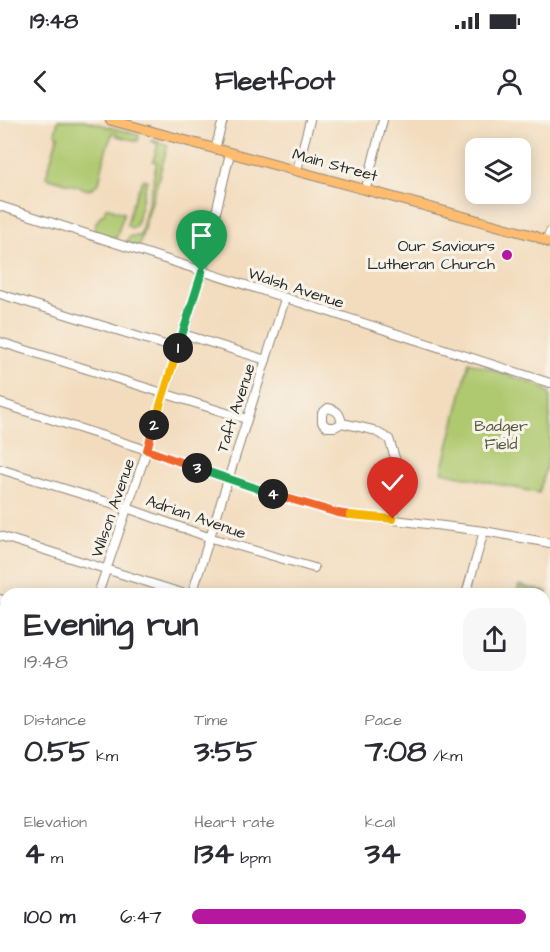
<!DOCTYPE html>
<style>
:root{--surface:#fff;--page:#f7f7f7;--text:#2b2b33;--muted:#7c7c81;--accent:#b5179e}
body{margin:0;font-family:"Architects Daughter",sans-serif;background:var(--page);color:var(--text);height:100vh;display:flex;flex-direction:column;font-size:22px;white-space:nowrap}
*{box-sizing:border-box;margin:0}
p{font-size:20px;color:var(--muted)}
.icon{flex:none;width:33px;height:33px;fill:none;stroke:currentColor;stroke-width:2;stroke-linecap:round;stroke-linejoin:round}
.map{position:relative;flex:1;overflow:hidden}
.panel{position:absolute;left:0px;top:468px;width:550px;height:364px;display:flex;flex-direction:column;background:var(--surface);border-radius:18px 18px 0 0;box-shadow:0 3px 15px #0003}
.panel>*{flex:none}
.controls{position:absolute;left:465px;top:18px;display:grid;gap:12px}
.controls a{display:grid;place-items:center;width:66px;height:66px;border-radius:12px;background:var(--surface);box-shadow:0 3px 15px #0003;font-size:30px}
.pin{position:absolute;display:grid;place-items:center;width:51px;height:51px;color:#fff;margin:-62px -26px;border-radius:50% 50% 50% 0;rotate:-45deg;box-shadow:0 0 6px #0007}
.pin .icon{rotate:45deg}
.km{position:absolute;width:30px;height:30px;margin:-15px;border-radius:50%;background:#222;color:#fff;font-size:16px;line-height:30px;text-align:center}
.round{display:grid;place-items:center;flex:none;width:63px;height:63px;border-radius:18px;background:var(--page)}
.head{display:flex;align-items:center;justify-content:space-between;height:102px;padding:0 24px}
h1{font-size:33px;font-weight:800;line-height:45px}
.metrics{display:grid;grid-template-columns:repeat(3,1fr);gap:9px;height:102px;padding:6px 24px}
.metrics div{display:grid;align-content:center}
.metrics b{font-size:30px;font-weight:800}
.metrics small{font-size:16px;font-weight:400}
.metrics p{font-size:16px}
ul{padding:0 24px;list-style:none;font-size:20px}
li{display:grid;grid-template-columns:96px 72px 1fr;align-items:center;height:45px}
li i{height:15px;border-radius:8px;background:var(--accent)}
.status{display:flex;justify-content:space-between;align-items:center;height:42px;padding:0 30px;background:var(--surface);direction:ltr}
.status svg{height:16px;fill:currentColor}
header{display:flex;justify-content:space-between;align-items:center;height:78px;padding:0 24px;background:var(--surface);font-size:27px;font-weight:800}
.map>svg:first-child{display:block}
</style>
<div class="status"><b>19:48</b><svg viewBox="0 0 49 12"><path d="M0 12V9h3v3zM5 12V6h3v6zM10 12V3h3v9zM15 12V0h3v12zM26 1h20v11H26zM47 4h2v5h-2z"/></svg></div>
<header><svg class="icon" aria-label="back" viewBox="0 0 24 24"><path d="M15 5l-7 7 7 7"/></svg>Fleetfoot<svg class="icon" aria-label="person" viewBox="0 0 24 24"><circle cx="12" cy="8" r="4"/><path d="M4 21q1-7 8-7t8 7"/></svg></header>
<div class="map">
<svg width="550" height="832" viewBox="0 0 550 832">
<rect width="100%" height="100%" fill="#f7f3e8"/>
<filter id="ink" filterUnits="userSpaceOnUse"><feTurbulence type="fractalNoise" baseFrequency=".0167" numOctaves="2"/><feDisplacementMap in="SourceGraphic" scale="12" xChannelSelector="R" yChannelSelector="G"/><feConvolveMatrix kernelMatrix="1 2 1 2 8 2 1 2 1" color-interpolation-filters="sRGB"/></filter>
<filter id="wash" filterUnits="userSpaceOnUse"><feTurbulence type="fractalNoise" baseFrequency=".008" numOctaves="4" result="noise"/><feDisplacementMap in="SourceGraphic" scale="24" xChannelSelector="R" yChannelSelector="G"/><feGaussianBlur stdDeviation="1.35" result="paint"/><feColorMatrix in="noise" values="0 0 0 0 0 0 0 0 0 0 0 0 0 0 0 0 0 1.4 0 .05"/><feComposite in="paint" operator="in"/></filter>
<g filter="url(#wash)">
<rect width="100%" height="100%" fill="#f3dcbd"/>
<!-- green -->
<g fill="#afc96f" stroke="#6d7a4d" stroke-width="1.5">
<path d="M58,0h26l55,15 -1,6 -22,-5v-3l-3,-1 -7,18 -7,33 -10,7 -43,-13 12,-42 -3,-2z"/>
<path d="M152,19l16,6 -29,102 -13,-4v-2l5,-5h9l14,-56 -1,-1 4,-17 -4,-1 5,-17 -7,-3z"/>
<path d="M143,59l4,1 -11,46 -5,2 -4,-3 5,-20z"/>
<path d="M106,87l18,6 -8,26 -22,-6 1,-8 6,-10 3,-1z"/>
<path d="M469,242l71,24 10,7v58l-11,42 -97,-21z"/>
<path d="M0,668l6,2v156l348,1 -1,5h-353z"/>
</g>
<!-- forest -->
<g fill="#8bad62" stroke="#5b6c46" stroke-width="1.5">
<path d="M519,465l28,7 -2,10 -1,-8h-28z"/>
<path d="M0,482l6,2v79l-6,-2z"/>
<path d="M545,779l5,1v25l-5,-1z"/>
</g>
<g fill="none" stroke-linecap="round" stroke-linejoin="round">
<!-- stream -->
<g stroke="#73a1dc" stroke-width="1.5">
<path d="M0,558l6,2"/>
<path d="M544,797l6,2"/>
</g>
</g>
</g>
<g filter="url(#ink)">
<g fill="none" stroke-linecap="round" stroke-linejoin="round">
<!-- minor casing -->
<g stroke="#8f8474" stroke-width="10">
<g id="minor">
<path d="M215,29l8,-29"/>
<path d="M297,50l13,-50"/>
<path d="M366,68l17,-68"/>
<path d="M0,86l550,177"/>
<path d="M546,120l4,-8"/>
<path d="M0,174l178,55"/>
<path d="M183,214l83,26"/>
<path d="M0,222l246,77"/>
<path d="M0,283l147,47 81,29 110,34 146,18 66,12"/>
<path d="M342,303c-2,-9 -4,-13 -14,-15l-6,5v9l5,5h8l7,-4 31,7 16,9 6,19 -2,61"/>
<path d="M0,349l127,39 81,29 106,31"/>
<path d="M0,416l185,58"/>
<path d="M98,474l49,-144 55,-178 28,-119"/>
<path d="M192,474l93,-295"/>
<path d="M466,474l18,-63"/>
<path d="M0,479l6,2"/>
<path d="M0,597l6,2"/>
</g>
</g>
<!-- major casing -->
<g stroke="#8f8474" stroke-width="11">
<g id="major">
<path d="M110,0l425,116 15,7"/>
<path d="M0,661l6,2"/>
<path d="M544,812l6,1"/>
</g>
</g>
<!-- minor -->
<use href="#minor" stroke="#fff" stroke-width="8"/>
<!-- major -->
<use href="#major" stroke="#fdbc70" stroke-width="9"/>
</g>
</g>
<g fill="none" stroke-linecap="round" stroke-linejoin="round" filter="url(#ink)">
<!-- split-1 casing -->
<g stroke="#fff" stroke-width="12">
<path id="split-1" d="M178,228l24,-76"/>
</g>
<!-- split-2 casing -->
<g stroke="#fff" stroke-width="12">
<path id="split-2" d="M154,305l24,-77"/>
</g>
<!-- split-3 casing -->
<g stroke="#fff" stroke-width="12">
<path id="split-3" d="M154,305l-7,25 50,18"/>
</g>
<!-- split-4 casing -->
<g stroke="#fff" stroke-width="12">
<path id="split-4" d="M197,348l76,26"/>
</g>
<!-- split-5 casing -->
<g stroke="#fff" stroke-width="12">
<path id="split-5" d="M273,374l65,19 12,2"/>
</g>
<!-- split-6 casing -->
<g stroke="#fff" stroke-width="12">
<path id="split-6" d="M350,395l43,4"/>
</g>
<!-- split-1 -->
<use href="#split-1" stroke="#22a559" stroke-width="8"/>
<!-- split-2 -->
<use href="#split-2" stroke="#f5b400" stroke-width="8"/>
<!-- split-3 -->
<use href="#split-3" stroke="#f0652b" stroke-width="8"/>
<!-- split-4 -->
<use href="#split-4" stroke="#22a559" stroke-width="8"/>
<!-- split-5 -->
<use href="#split-5" stroke="#f0652b" stroke-width="8"/>
<!-- split-6 -->
<use href="#split-6" stroke="#f5b400" stroke-width="8"/>
</g>
<!-- markers -->
<circle fill="#b5179e" stroke="#f7f3e8" stroke-width="2" cx="507" cy="135" r="6"/>
<g text-anchor="middle" dominant-baseline="central" stroke-width="6" stroke-linejoin="round" paint-order="stroke">
<!-- street labels -->
<g font-size="16" fill="#2b2b2b" stroke="#f7f3e8">
<text transform="translate(335 45) rotate(15)">Main Street</text>
<text transform="translate(296 168) rotate(18)">Walsh Avenue</text>
<text transform="translate(236 288) rotate(-72)">Taft Avenue</text>
<text transform="translate(113 388) rotate(-71)">Wilson Avenue</text>
<text transform="translate(196 397) rotate(19)">Adrian Avenue</text>
</g>
<!-- poi labels -->
<g font-size="16" fill="#2b2b2b" stroke="#f7f3e8" text-anchor="end">
<text x="495" y="126">Our Saviours<tspan x="495" dy="18">Lutheran Church</tspan></text>
</g>
<!-- park labels -->
<g font-size="16" fill="#535a3f" stroke="#f7f3e8">
<text x="501" y="306">Badger<tspan x="501" dy="18">Field</tspan></text>
</g>
</g>
</svg>
<div class="controls">
<a><svg class="icon" aria-label="layers" viewBox="0 0 24 24"><path d="M12 4l9 5-9 5-9-5zM3 14l9 5 9-5"/></svg></a>
</div>
<div class="pin" style="left:202px;top:152px;background:#1e9e55"><svg class="icon" aria-label="arrive" viewBox="0 0 24 24"><path d="M6 21V4h12l-3 4 3 4H6"/></svg></div>
<div class="pin" style="left:393px;top:399px;background:#d93025"><svg class="icon" aria-label="check" viewBox="0 0 24 24"><path d="M5 12l5 5 9-10"/></svg></div>
<b class="km" style="left:178px;top:228px">1</b>
<b class="km" style="left:154px;top:305px">2</b>
<b class="km" style="left:197px;top:348px">3</b>
<b class="km" style="left:273px;top:374px">4</b>
<section class="panel">
<div class="head"><div><h1>Evening run</h1><p>19:48</p></div><a class="round"><svg class="icon" aria-label="share" viewBox="0 0 24 24"><path d="M12 15V3M7 8l5-5 5 5M5 13v7h14v-7"/></svg></a></div>
<div class="metrics">
<div><p>Distance</p><b>0.55<small> km</small></b></div>
<div><p>Time</p><b>3:55</b></div>
<div><p>Pace</p><b>7:08<small> /km</small></b></div>
</div>
<div class="metrics">
<div><p>Elevation</p><b>4<small> m</small></b></div>
<div><p>Heart rate</p><b>134<small> bpm</small></b></div>
<div><p>kcal</p><b>34</b></div>
</div>
<ul>
<li><b>100 m</b>6:47<i style="width:100%"></i></li>
</ul>
</section>
</div>
